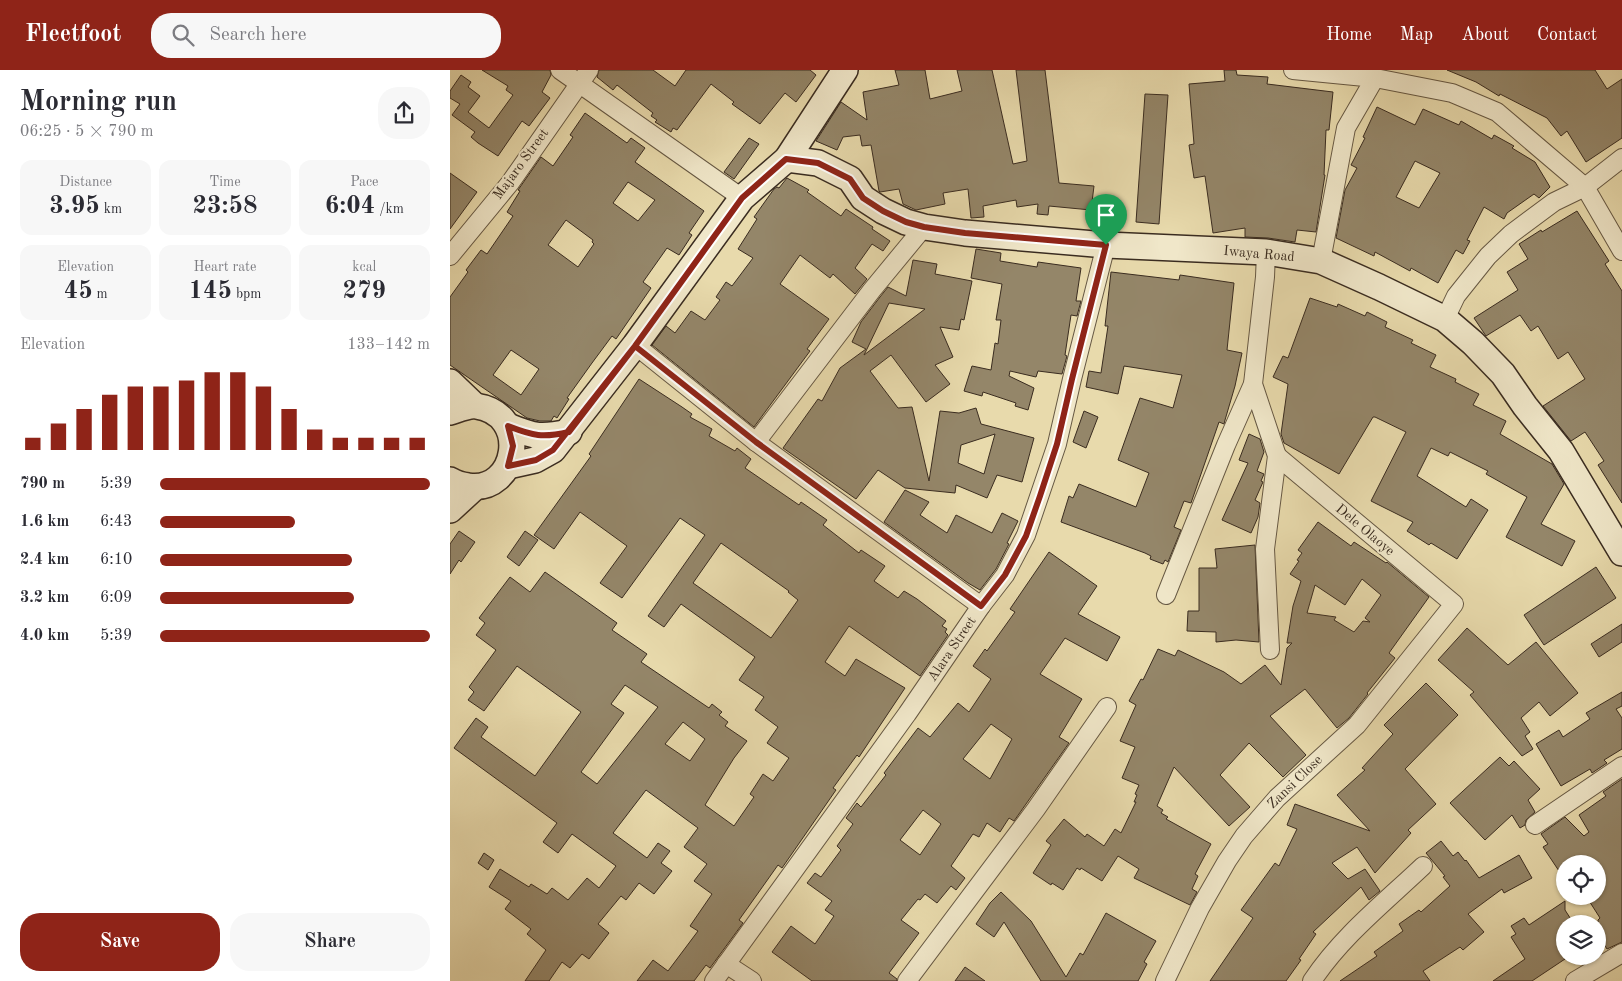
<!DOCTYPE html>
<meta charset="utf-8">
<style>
:root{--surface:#fff;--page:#f7f7f7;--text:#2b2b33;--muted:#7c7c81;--accent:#8f2418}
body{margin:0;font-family:"Old Standard TT",serif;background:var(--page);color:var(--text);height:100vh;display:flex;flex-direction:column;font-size:19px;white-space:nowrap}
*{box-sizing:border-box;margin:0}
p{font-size:16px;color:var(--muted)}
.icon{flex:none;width:28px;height:28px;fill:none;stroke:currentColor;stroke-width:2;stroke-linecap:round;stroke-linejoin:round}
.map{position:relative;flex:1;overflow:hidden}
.sheet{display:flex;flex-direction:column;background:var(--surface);width:450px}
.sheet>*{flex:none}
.controls{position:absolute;left:1106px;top:785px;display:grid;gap:10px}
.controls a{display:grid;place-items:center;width:50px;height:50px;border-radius:50%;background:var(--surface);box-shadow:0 1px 4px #0004;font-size:25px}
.pin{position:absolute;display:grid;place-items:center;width:42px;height:42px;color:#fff;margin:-51px -21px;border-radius:50% 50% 50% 0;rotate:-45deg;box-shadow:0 0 5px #0007}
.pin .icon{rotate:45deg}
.round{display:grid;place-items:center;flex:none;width:52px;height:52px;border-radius:20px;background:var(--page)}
.head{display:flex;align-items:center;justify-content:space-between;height:85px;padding:0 20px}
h1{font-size:28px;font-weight:700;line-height:38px}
.metrics{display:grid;grid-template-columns:repeat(3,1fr);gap:8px;height:85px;padding:5px 20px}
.metrics div{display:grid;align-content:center;border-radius:12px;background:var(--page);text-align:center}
.metrics b{font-size:25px;font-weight:700}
.metrics small{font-size:14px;font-weight:400}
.metrics p{font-size:14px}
.chart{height:140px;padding:10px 20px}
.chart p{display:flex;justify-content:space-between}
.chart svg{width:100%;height:90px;margin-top:5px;stroke:var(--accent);stroke-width:6}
.cta{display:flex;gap:10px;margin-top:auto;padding:10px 20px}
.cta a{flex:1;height:58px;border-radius:20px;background:var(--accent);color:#fff;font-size:20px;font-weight:700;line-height:58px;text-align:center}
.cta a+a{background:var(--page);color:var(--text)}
ul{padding:0 20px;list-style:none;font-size:16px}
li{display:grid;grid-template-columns:80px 60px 1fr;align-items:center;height:38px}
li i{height:12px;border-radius:6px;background:var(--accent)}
header{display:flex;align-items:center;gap:30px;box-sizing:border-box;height:70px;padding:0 25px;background:var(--accent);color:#fff}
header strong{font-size:24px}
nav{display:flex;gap:28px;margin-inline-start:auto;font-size:18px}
.search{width:350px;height:45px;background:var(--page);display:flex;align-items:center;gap:12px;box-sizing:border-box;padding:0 18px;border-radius:20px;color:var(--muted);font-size:19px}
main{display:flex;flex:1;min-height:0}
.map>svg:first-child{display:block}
</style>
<header>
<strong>Fleetfoot</strong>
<div class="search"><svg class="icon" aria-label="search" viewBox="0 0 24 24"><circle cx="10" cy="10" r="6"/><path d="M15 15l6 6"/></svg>Search here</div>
<nav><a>Home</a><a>Map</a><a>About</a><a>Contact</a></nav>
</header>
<main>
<section class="sheet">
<div class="head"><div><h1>Morning run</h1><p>06:25 · 5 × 790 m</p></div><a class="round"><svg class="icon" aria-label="share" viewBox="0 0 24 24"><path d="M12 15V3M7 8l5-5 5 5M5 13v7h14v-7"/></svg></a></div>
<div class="metrics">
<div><p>Distance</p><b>3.95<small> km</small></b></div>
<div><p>Time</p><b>23:58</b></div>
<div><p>Pace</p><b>6:04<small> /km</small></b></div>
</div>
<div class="metrics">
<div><p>Elevation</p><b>45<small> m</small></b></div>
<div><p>Heart rate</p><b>145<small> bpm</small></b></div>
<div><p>kcal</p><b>279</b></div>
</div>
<div class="chart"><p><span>Elevation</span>133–142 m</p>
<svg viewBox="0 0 160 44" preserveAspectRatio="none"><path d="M5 44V38M15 44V31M25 44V24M35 44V17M45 44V13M55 44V13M65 44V10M75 44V6M85 44V6M95 44V13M105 44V24M115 44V34M125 44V38M135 44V38M145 44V38M155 44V38"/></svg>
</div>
<ul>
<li><b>790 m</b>5:39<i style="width:100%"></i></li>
<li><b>1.6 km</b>6:43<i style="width:50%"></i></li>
<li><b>2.4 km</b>6:10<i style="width:71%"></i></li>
<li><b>3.2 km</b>6:09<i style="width:72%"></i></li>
<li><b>4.0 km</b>5:39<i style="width:100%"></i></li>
</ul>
<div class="cta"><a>Save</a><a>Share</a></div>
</section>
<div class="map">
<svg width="1172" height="911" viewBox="0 0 1172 911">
<rect width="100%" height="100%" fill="#e8daac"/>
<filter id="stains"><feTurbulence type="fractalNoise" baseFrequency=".004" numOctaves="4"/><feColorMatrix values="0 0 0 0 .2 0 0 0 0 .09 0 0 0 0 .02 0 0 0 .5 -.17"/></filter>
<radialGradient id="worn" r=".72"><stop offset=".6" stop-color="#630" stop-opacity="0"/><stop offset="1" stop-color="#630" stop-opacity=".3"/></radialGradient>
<!-- building -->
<g fill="#948669" stroke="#3a2c20" fill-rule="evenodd">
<path d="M32,0h68l1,5 -9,17 8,6 -21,28 -7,-5 -24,35 -20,-13 -7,-6 4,-5 -23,-17 8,-11 -10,-6v-7l11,-16 10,7 -3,5 12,9 -12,16 21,16 24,-33 -7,-5 2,-4z"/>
<path d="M149,0h54l22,16 11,-16h124l6,5 -20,27 -11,-9 -25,31 -28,-20 2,-2 -23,-18 -34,46 -4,-2 -2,4 -16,-10 2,-2 -6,-4 2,-3 -36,-28 -4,5 -16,-13z"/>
<path d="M445,0h30l5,29 32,-8 -5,-21h35l21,94 14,-3 -11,-91h29l14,113 35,3 -3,24 -42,-4 -1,9 -11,-1 1,-10 -21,3 -1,-7 -33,6 1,11 -13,1 -3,-29 -25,4 2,11 -29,6 -13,-6 -4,-15 -19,3 -1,-1 -8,-46 -9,1 -2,-11 -17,2 -6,13 -21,-9 25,-39 26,18 -4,-28 36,-7z"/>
<path d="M774,0h12l1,5 31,2 -1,7 66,8 -4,38h-3l-2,45h1l-9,57 -19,-2 -2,12 -27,-4 -23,-1v-9l-32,5 -8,-57 -11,2 -5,-33 5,-1 -5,-60 36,-3z"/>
<path d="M997,0h148l12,19 15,-10v59l-36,24 -19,-31 -6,5 -14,-18 -47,-24 -1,2 -23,-14z"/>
<path d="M695,24l23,1 -9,129 -23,-2z"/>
<path d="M927,37l38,18 8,-16 36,16 2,-4 31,18 2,-4 20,11 -2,2 23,14 15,25 -11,11 -5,-4 -27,19 -3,6 -20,-12 -17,33 3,1 -7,13 -7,-4 -18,33 -27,-15 -1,3 -35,-19 -1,4 -38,-18 9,-48 12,-22 -6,-3 14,-27 -2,-1zM965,91l25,12 -21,35 -23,-11z"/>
<path d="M135,43l42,30 4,-5 14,10 -10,14 69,49 -15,22 3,2 -13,20 -12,-7 -24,34 8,6 -35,51 -4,-3 -20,27 -25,35 2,1 -12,19 -3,-2 -3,5h-11l-13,-3 -77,-53v-68l18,-25 -2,-2 15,-20 6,4 26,-38 -6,-4 13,-21 -2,-1 23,-33 12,9 20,-29 -3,-2zM178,112l27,18 -17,21 -25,-18zM116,150l27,20 -1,2 2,2 -16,23 -30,-22zM61,280l28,19 -18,26 -28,-20z"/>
<path d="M299,68l10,6 -25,35 -10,-7z"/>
<path d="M0,103l27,19 -27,37z"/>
<path d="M337,108l22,12 -2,2 34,24 5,-7 27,18 -1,2 18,12 -7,10 -11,-7 -17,24 12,11 -12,15 -22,-20 -3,4 -30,-23 -20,29 49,35 -22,30 3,2 -56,76 -102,-82 14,-19 9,7 16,-22 14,9 15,-20 -4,-3 10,-15 6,4 21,-28 -15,-9 19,-30 -3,-2 20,-28 3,-2 2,1z"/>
<path d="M1127,141l32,50 -4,3 17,27v212l-24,-38 6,-4 -19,-29 -14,9 -28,-35 42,-27 -17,-27 -10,7 -20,-33 -7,5 -11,-16 -34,21 -12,-18 44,-28 -11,-18 21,-13 -9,-15 22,-14 1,2z"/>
<path d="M526,179l25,4 -1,8 37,6 1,-5 43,6 -5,33h5l-4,15 -6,-1 -6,40 2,1 -5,18 -24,-3 -2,6 -26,-6 -1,5 25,12 -6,22 -13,-4 1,-3 -33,-11 -1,4 -18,-5 8,-25 19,4 4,-27 3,1 3,-24h-5l6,-36 -31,-6z"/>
<path d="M463,190l24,4 -2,10 37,7 -8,39 -3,-1 -2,11 -19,-3 13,30 -18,8 15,19 -24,18 -35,-47 -21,16 28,37 14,-1 17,74 11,-70 19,2 17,-5 5,16 53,14 -12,44 -25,-7 -10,23 -31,-13 -1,8 -50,-5 -27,-18 -22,29 -73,-51 35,-49 4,2 18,-33 26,-19 -14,-7 9,-20 19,-25 8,-10 18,9zM439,233l36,6 -61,46 3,-6zM545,364l-11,40 -26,-11 3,-18z"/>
<path d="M661,202l68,8 1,-5 54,8 -7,67 15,3 -7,33 -10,34 -1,4 -5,-2 -28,81 -7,-2 -10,26 7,3 -13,32 -3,-2 -2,4 -13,-5 1,-3 -6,-3 -84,-31 8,-26 4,2 6,-14 57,23 13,-34 -31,-13 22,-62 33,10 9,-33 -58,-9 -6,28 -32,-7 3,-16 12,2 7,-47h-3z"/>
<path d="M860,228l27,9 1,-3 27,12 2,-4 20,10 -2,5 28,13 -2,3 25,12 -6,12 26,12 -1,3 24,12 -6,11 33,16 -6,13 52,30 12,20 -23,40 34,17 -13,25 -56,-29 21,-40 -41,-23 2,-3 -38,-19 -2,4 -17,-8 -14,28 49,31 5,-8 17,11 -31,49 -26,-16 -2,2 -22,-14 6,-9 -42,-21 35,-69 -31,-15h-2l-34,57 -55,-31 -3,-9 7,-50 -15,-7 10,-21 5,2z"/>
<path d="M189,309l43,28 10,7 -2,3 22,12 -3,7 26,15 2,-3 14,11 -6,9 54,37 2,-3 26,18 -4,5 36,28 2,-3 24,16 -11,15 24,17 6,-7 13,8 29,22 -4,5 5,3 -2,3 3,3 -28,41 -71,-50 -24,36 20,14 11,-17 49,29 -46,69 -2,-2 -24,33 3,2 -54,78 -4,-3 -39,55 4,3 -33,45 -4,-3 -12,16h-57l16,-21 15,11 30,-40 -8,-5 22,-32 -18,-13 13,-17 -23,-17 14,-19 -52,-38 -33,43 34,25 11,-15 12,8 -9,12 11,8 -18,23 -15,-11 -13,17 -5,-4 -23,28 11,9 -20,26 -7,-5 -12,14 -8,-6 -13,19h-24l21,-31 -19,-16 4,-5 -26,-20 6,-8 -22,-14 11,-18 29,18 2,-3 16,10 5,-6 16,12 19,-22 12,10 17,-22 -44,-32 -14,19 -15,-11 14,-19 -103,-75 22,-30 12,9 -7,10 54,39 46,-64 -64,-46 -33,45 -16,-11 6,-8 -5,-5 27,-37 -20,-15 9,-12 -6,-5 31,-41 20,15 15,-20 72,51 -5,7 35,24 -6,8 68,46 3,-4 10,8 -3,3 9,7 -3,4 22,15 -13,17 -29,47 29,21 20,-29 -4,-3 13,-20 10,7 16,-23 -22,-15 11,-16 -23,-17 9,-13 -25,-17 16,-23 -74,-53 -17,23 -16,-11 57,-81 -25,-17 -58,80 -22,-15 27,-37 -47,-34 -26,37 -20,-14 57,-79 -2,-2zM271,473l68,48 -1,1 10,8 -27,38 -78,-55zM175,615l33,22 -61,77 -16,-12 43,-59 -13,-9zM233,652l22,17 -15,22 -25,-17z"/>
<path d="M634,341l14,6 -12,31 -13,-6z"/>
<path d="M799,364l11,5 4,13 -7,19 7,3 -3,7 2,1 -8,18 5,3 -2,14 -7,16 -29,-13 26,-57 -9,-3z"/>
<path d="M455,420l24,12 -9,13 27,18 9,-18 36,18 10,-20 16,8 -11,22 2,1 -13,25 -16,21 -12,-7 -84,-61z"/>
<path d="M868,452l33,24 3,-4 32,21 1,-1 42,35 -40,56 6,5 -28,35 1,1 -19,24 -12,10 -32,-39 -35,27 36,39 -23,22 -34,-34 -29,32 30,32 -21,19 -55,-59 -17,39 6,4 -2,3 7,4 -2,2 45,25 -16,30 3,2 -6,13 5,3 -7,13 -56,-27 5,-9 -21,-13 -16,25 -21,-13 -1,2 -3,-2 -14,22 -11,-7 -1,2 -18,-12 18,-28 -5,-4 18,-22 21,18 2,-3 17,12 11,-17 6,4 15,-31h-2l3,-7 -2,-1 4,-9 -17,-7 13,-31 -15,-6 16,-36 -7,-4 12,-22 2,1 15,-31 17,7 3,-6 46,22 17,12 24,-19 16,20 6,-37 5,-5h-5l6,-37 8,-25 -11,-7 9,-13 -2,-1 5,-7 -4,-3zM912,509l19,16 -16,23 5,4 -7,-1 -9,11 -20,-12 2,-3 -29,-4 8,-28 30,20z"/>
<path d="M9,461l16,11 -14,20 -2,-2 -9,14v-30z"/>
<path d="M75,461l13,9 -19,26 -12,-9z"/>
<path d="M805,475l4,97 -23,-2 -20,2v-10l-29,-1 1,-20h11v-43h18l-2,-19z"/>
<path d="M599,482l48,34 -19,28 42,23 -13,24 -42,-23 -25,36 42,25 -23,38 10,6 -55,78 -5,-3 -9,14 -13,-9 -8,14 -6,-3 -22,32 14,12 -9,12 -5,-4 -14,17 -12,-9 -5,6 -2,-1 -17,21 18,13 -30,40 8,6v2h-85l-40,-29 19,-26 24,18 19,-28 -9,-6 7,-9 -25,-18 8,-10 6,4 20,-27 -4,-4 16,-22 -7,-6 11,-15 4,4 25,-32 -2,-2 34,-45 12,9 28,-34 11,9 22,-33 -18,-13 12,-17 2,2 28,-39 -5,-3zM541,654l21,15 -22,40 -27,-20zM473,740l18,14 -21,31 -20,-15z"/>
<path d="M1146,497l20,31 -72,47 -20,-30z"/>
<path d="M1172,554v18l-23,15 -8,-13z"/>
<path d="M1017,558l41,37 28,-23 42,51 -28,23 -11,-14 -18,16 9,14 -5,4 8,13 -11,7 -52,-61 4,-3 -36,-32z"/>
<path d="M976,613l32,32 -53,54 31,35 -28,26 3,3 -36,40 -18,-26 -25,16 16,16 17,-10 15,22 -11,9 -8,-13 -48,45 3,2 -17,25 2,1 -15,21h-76l43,-63 -12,-8 34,-47 4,3 18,-37 -10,-4 8,-21 75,27 -33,-36 28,-25 -3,-2 31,-34 -9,-9z"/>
<path d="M1172,622v14l-6,3 6,9v31l-18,11 3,3 -15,10 -2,-4 -29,17 -25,-42 23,-14 4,7 27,-18 -4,-6z"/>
<path d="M1050,687l9,9 5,-5 26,28 -12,11 7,12 -9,8 -1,5 -5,3 -8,-13 -27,25 -35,-37z"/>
<path d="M1172,709v163l-15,7 -9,-14v-15l2,-2 -14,-22h12v-32l-33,-2v18l-22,-33 5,-3 -7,-10 24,-17 19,19 5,-4 -10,-17 27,-19 -3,-4z"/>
<path d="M991,771l12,15 5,-4 7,9 1,-1 13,18 40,-23 13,23 -28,15 -2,-4 -34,25 16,18 -21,18 -3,-3 -37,24 7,10h-90l37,-25 -3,-4 29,-21 -4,-7 20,-14 2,2 29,-26 -7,-9 2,-1 -19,-23z"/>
<path d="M34,783l10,7 -6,10 -10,-7z"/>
<path d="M551,822l30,29 35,56 14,-24 3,2 23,-42 50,28 -12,21 3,2 -9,17h-97l-37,-59 -10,15 -18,-13 14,-21z"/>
<path d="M1115,831v9l9,14h-9v35l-33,22h-39l32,-22 -14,-22 5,-3 -5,-8 13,-8 5,7z"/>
<path d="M515,897l20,14h-30z"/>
</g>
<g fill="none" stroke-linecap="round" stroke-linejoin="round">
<!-- street casing -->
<g stroke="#665843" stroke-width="20">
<g id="street">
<path d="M110,0l182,128"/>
<path d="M843,0l82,8 77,15 45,19 88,75 37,64"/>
<path d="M816,182l-1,25 -12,107 24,72 -12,93 5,101"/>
<path d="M0,186l60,-73 79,-113"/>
<path d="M871,191l25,-133 29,-50"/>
<path d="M995,249l11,-23 32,-40 23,-22 43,-32 31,-15 37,-29"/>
<path d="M185,275l121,97 225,164"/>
<path d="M306,372l116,-152 52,-63"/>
<path d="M716,525l60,-150 27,-61"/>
<path d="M1085,755l87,-59"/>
<path d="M276,894l26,17"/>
<path d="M264,911l193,-267 74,-108 24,-31 21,-40 31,-91 15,-65 34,-134"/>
<path d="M457,911l129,-172 71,-102"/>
<path d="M715,911l35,-73 27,-47 17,-25 33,-38 80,-73 97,-121 -177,-148"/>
<path d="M862,911c30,-45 72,-78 111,-115"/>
<path d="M1125,911l47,-28"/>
</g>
</g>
<!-- secondary casing -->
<g stroke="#3a2c20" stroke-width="28">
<g id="secondary">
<path d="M337,89l31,4 32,16 13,19 20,13 23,11 18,5 41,6 141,12 160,7 55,9 58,26 66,32 28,24 30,31 22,32 36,45 61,102"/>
<path d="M0,312l24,23"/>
<path d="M0,342c7,-2 19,-7 26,-6 56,8 41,88 -8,80 -8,-1 -12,-2 -18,-6"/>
<path d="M58,356c27,11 33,12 61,6"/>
<path d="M58,396l27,-6 18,-10 82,-105 107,-147 45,-39 58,-89"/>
<path d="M0,440l25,-23"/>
</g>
</g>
<!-- street -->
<use href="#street" stroke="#f0e7c9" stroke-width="18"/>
<!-- secondary -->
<use href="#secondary" stroke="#f0e7c9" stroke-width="25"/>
</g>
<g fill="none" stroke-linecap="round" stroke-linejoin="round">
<!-- route casing -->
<g stroke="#fff" stroke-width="10">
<path id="route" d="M656,175l-141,-12 -41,-6 -18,-5 -23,-11 -20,-13 -13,-19 -32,-16 -32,-4 -44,39 -107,148 -66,86c-27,6 -35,4 -61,-6l5,20 -5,20 28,-6 17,-10 82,-104 121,96 225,164 24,-31 21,-39 14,-40 17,-52 15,-65 34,-134"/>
</g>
<!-- route -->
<use href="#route" stroke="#8f2418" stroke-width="6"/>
</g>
<g text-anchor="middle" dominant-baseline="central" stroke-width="4" stroke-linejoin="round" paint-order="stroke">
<!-- street labels -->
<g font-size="14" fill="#3a2c20" stroke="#f0e7c9">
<text transform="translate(71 94) rotate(-54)">Majaro Street</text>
<text transform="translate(809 184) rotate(5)">Iwaya Road</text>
<text transform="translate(915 460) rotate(40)">Dele Olaoye</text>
<text transform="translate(502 579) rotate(-56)">Alara Street</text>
<text transform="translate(845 712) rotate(-44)">Zansi Close</text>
</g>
</g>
<rect width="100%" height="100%" filter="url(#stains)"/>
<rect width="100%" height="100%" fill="url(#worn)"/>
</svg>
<div class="controls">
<a><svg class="icon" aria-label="locate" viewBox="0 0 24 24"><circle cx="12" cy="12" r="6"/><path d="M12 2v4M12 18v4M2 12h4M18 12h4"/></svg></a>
<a><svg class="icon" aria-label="layers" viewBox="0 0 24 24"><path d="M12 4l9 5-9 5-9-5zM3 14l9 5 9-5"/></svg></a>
</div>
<div class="pin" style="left:656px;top:175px;background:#1e9e55"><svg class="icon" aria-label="arrive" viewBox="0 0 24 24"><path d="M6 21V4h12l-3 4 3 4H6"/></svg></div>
</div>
</main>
